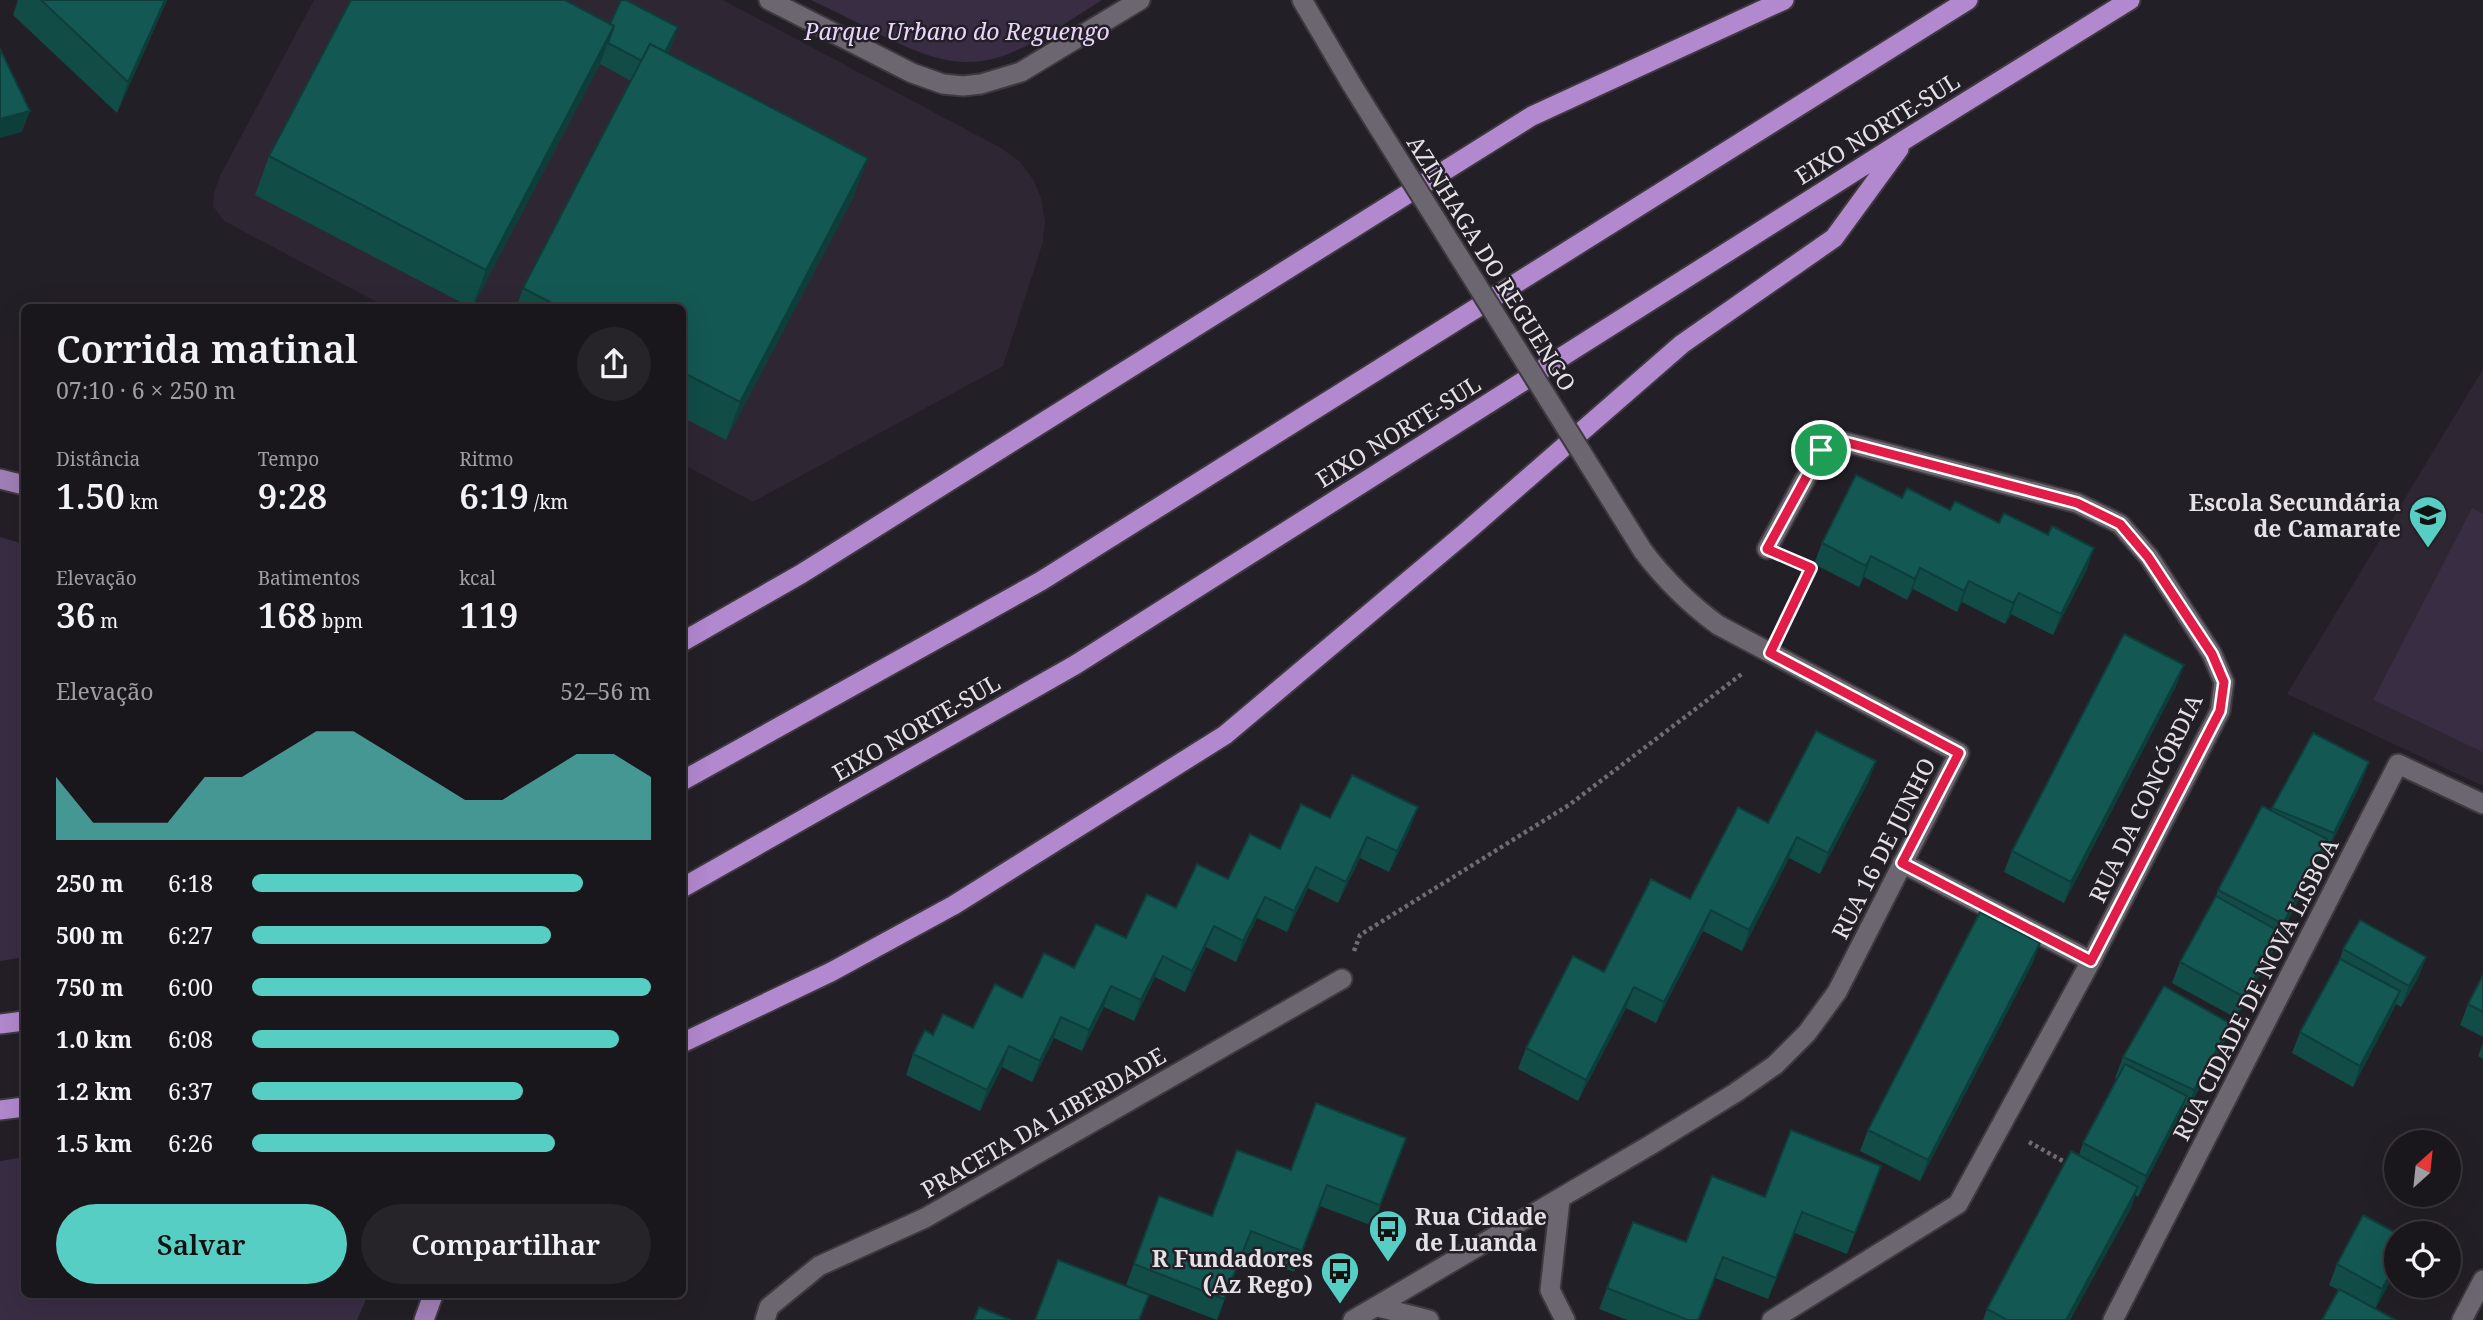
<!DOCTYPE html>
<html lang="pt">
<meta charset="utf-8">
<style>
:root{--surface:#1a171c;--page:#272429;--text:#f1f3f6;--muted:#9f9fa3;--line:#38363b;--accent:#56cec4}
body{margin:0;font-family:"Noto Serif",serif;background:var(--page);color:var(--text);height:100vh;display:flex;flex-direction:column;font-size:26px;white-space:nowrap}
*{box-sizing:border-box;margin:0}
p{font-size:23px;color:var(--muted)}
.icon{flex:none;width:38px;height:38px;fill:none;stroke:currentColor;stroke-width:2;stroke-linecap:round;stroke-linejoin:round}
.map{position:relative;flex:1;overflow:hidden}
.sheet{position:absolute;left:21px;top:304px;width:665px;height:994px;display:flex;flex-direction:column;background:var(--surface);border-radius:10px;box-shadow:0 7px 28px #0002,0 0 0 2px var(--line)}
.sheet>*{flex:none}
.needle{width:46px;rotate:27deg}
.buttons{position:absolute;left:2384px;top:1130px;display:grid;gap:14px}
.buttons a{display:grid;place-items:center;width:77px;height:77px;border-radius:50%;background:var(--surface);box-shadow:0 7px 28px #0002,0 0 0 2px var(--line);font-size:35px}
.pin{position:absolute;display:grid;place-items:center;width:60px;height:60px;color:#fff;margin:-30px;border:4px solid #fff;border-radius:50%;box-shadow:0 2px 7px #0007}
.round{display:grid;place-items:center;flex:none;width:74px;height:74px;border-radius:37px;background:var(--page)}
.head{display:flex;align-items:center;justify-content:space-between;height:119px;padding:0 35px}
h1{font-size:38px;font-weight:600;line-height:52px}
.figures{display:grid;grid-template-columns:repeat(3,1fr);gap:10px;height:119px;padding:7px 35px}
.figures div{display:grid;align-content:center}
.figures b{font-size:35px;font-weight:600}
.figures small{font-size:19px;font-weight:400}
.figures p{font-size:19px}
.chart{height:196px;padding:14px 35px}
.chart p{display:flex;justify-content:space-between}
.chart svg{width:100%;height:126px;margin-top:7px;fill:var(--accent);opacity:.7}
.cta{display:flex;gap:14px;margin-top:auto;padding:14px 35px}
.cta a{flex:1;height:80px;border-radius:42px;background:var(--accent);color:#111;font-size:28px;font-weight:600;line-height:80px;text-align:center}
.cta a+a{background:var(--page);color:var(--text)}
ul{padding:0 35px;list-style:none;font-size:23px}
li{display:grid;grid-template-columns:112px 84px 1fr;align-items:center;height:52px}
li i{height:18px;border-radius:9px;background:var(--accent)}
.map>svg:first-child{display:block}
</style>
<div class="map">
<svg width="2483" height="1320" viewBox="0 0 2483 1320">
<rect width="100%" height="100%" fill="#231f26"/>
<!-- built -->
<g fill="#2e2633">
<path d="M314,0h409l278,148 19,14 13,17 8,19 4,23 -2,21 -40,124 -250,136 -70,-38 -1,-156h-294l-164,-87 -11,-15 1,-13 6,-17z"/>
<path d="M2483,369v417l-196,-92z"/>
</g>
<!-- green -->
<g fill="#392d43">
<path d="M811,0h291c-29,18 -58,39 -89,52 -51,22 -88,4 -134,-18 -22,-12 -45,-23 -68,-34z"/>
<path d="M2472,508l11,6v238l-110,-52z"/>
<path d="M0,537l24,7v413l-24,4z"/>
<path d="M24,1157v138h344l-11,25h-357v-159z"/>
</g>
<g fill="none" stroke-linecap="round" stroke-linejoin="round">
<!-- minor casing -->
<g stroke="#3d393f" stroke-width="23">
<g id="minor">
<path d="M769,0l143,73 31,11 20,2 18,-2 40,-12 119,-72"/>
<path d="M1302,0l50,85"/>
<path d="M1767,549l54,-99 16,-10 240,63 43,21 29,33 63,97 12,28 -4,29 -129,250 -133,243 -186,116"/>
<path d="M1902,863l189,98"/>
<path d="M1560,1200l-10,90 15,30"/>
<path d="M1378,1307l51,13"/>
<path d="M765,1320l4,-13 50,-41 106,-48 417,-239"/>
<path d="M1353,1320l299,-176 83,-51 40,-28 32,-32 30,-41 122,-239 -241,-128c-30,-22 -53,-45 -75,-74"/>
<path d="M2113,1320l285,-556 85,40"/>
<path d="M2462,1320l21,-40"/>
</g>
</g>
<!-- primary casing -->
<g stroke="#3d393f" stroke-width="23">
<g id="primary">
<path d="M0,479l24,6"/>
<path d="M424,1320l9,-25"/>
</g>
</g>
<!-- trunk casing -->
<g stroke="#3d393f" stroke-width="23">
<g id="trunk">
<path d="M682,642l119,-68 731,-458 252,-116"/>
<path d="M682,781l359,-200 927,-581"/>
<path d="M682,888l393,-223 831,-526 224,-139"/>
<path d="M0,1024l24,-3"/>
<path d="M682,1043l149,-71 123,-67 271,-170 240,-202 217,-189 152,-106 65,-89"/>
<path d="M0,1110l24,-3"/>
</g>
</g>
<!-- path -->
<g stroke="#6f6c72" stroke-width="4.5" stroke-dasharray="3.5 3.5" stroke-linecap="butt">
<path d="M1784,625l27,-57 -14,-6"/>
<path d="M1354,951l6,-16 209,-130 174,-132"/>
<path d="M2029,1142l41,23"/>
</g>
<!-- minor -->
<use href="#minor" stroke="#6b666f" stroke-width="19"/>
<!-- primary -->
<use href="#primary" stroke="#a07fb6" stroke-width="19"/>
<!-- trunk -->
<use href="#trunk" stroke="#b288ce" stroke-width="19"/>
<!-- minor-bridge casing -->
<g stroke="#3d393f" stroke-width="23" stroke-linecap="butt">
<path id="minor-bridge" d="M1352,85l291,466"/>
</g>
<!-- minor-bridge -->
<use href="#minor-bridge" stroke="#6b666f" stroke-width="19"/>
</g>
<!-- wall -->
<g fill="#114c47">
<path d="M18,0h149l-50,113 -104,-98z"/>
<path d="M610,24l68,3 -10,26 186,143 -128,244 -44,-23v-109h-166l7,-20 108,-207 -31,-17 -128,244 -217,-113 14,-39z"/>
<path d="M1902,498l48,12 137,59 -34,66 -42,-21 -6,10 -43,-22 -5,10 -44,-23 -6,11 -43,-23 -5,10 -45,-23 8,-21z"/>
<path d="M2184,665l-8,21 -112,217 -60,-31 8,-21z"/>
<path d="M2313,733l56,29 -8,21 -35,71 -4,-1 -3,7 -43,84 -4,9 -36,65 -64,-35 8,-21 35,-64 3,-8 53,-80z"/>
<path d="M1876,761l-8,21 -48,92 -31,-16 -47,93 -39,-20 -47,92 -30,-15 -48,93 -60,-32 8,-21 78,-76 86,-73 78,-76z"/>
<path d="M1410,828l-21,44 -29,-14 -22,45 -30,-15 -21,44 -30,-14 -21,44 -30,-15 -21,45 -30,-15 -21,44 -30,-14 -22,44 -28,-13 -22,44 -30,-15 -22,44 -74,-36 7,-21 20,-19 40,-7 49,-30 154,-90 104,-59z"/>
<path d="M2040,943l-8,21 -112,217 -60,-30 8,-21z"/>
<path d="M2343,949l83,8 -8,21 -17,29 -5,-3 -4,8 -39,75 -61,-34 8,-21 40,-73z"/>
<path d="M2483,975v62l-23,-12 8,-21z"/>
<path d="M2231,1024l-8,21 -36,66 -5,-2 -3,8 -41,80 -3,-2 -4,13 -61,112h-87l4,-11 92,-154 4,-12 34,-64 -2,-1 8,-21z"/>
<path d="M2483,1043v16l-5,-3z"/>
<path d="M1406,1138l-33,88 -53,-20 -26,66 -51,-20 -26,68 -91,-35 33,-89 53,20 79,-46z"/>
<path d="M1881,1166l-34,88 -52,-21 -27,66 -53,-21 -16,42h-72l-28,-11 8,-21 158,-91z"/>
<path d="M2337,1264l59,7 -21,38 -46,-24z"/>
</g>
<!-- shaded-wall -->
<g fill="#0e3e3a">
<path d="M165,0h2l-50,113 11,-31z"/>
<path d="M614,26l-14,38 -128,244 14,-38z"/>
<path d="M678,27l-7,21 -22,42 8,-21z"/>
<path d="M30,111l-8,21 -22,6v-19z"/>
<path d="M868,158l-14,38 -128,244 14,-38z"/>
<path d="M2094,548l-7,21 -34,66 8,-21z"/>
<path d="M1871,556l-7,21 -5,10 7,-21z"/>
<path d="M1920,568l-7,21 -6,11 8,-21z"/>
<path d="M1969,581l-7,21 -5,10 7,-21z"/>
<path d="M2019,593l-8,21 -6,10 8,-21z"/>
<path d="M2184,665l-8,21 -112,217 7,-21z"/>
<path d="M1876,761l-8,21 -48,92 8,-21z"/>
<path d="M2369,762l-8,21 -35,71 8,-21z"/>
<path d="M1418,807l-8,21 -21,44 8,-21z"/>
<path d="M1367,837l-7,21 -22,45 8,-21z"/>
<path d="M1797,837l-8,21 -47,93 7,-21z"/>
<path d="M2327,839l-8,21 -43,84 -4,9 -36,65 8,-21 36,-64 3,-9z"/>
<path d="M1316,867l-8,21 -21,44 7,-21z"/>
<path d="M1265,897l-8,21 -21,44 7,-21z"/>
<path d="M1711,910l-8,21 -47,92 8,-21z"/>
<path d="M1214,926l-8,21 -21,45 7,-21z"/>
<path d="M2040,943l-8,21 -112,217 8,-21z"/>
<path d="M1163,956l-8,21 -21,44 7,-21z"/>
<path d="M2426,957l-8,21 -17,29 8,-21z"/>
<path d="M1111,986l-7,21 -22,44 7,-21z"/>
<path d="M1634,987l-8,21 -48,93 8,-21z"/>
<path d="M2400,991l-8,21 -39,75 7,-21z"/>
<path d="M1061,1017l-7,21 -22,44 8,-21z"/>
<path d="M2231,1024l-8,21 -36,66 7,-21z"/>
<path d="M1009,1046l-7,21 -22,44 7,-21z"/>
<path d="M2187,1096l-8,21 -41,80 8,-21z"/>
<path d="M2138,1187l-7,21 -61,112h-4z"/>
<path d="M2396,1264v7l-21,39 7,-21z"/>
</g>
<!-- building -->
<g fill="#145853" stroke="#0e3e3a" stroke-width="2">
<path d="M41,0h124l-37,82z"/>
<path d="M351,0h214l49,26 -128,244 -217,-114z"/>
<path d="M621,0h5l52,27 -13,25 -15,-8 -8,17 -34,-18 6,-17 -4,-2z"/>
<path d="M650,44l218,114 -128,244 -58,-30v-64h-121l-38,-20z"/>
<path d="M0,49l30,62 -30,8z"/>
<path d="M1856,475l46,23 5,-10 43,22 5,-9 44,22 5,-10 44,22 4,-9 42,22 -33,66 -42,-21 -6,10 -44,-22 -5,10 -44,-23 -5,11 -44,-23 -5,10 -44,-23z"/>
<path d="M2124,634l60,31 -113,217 -59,-31z"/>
<path d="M1816,731l60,30 -48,92 -31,-16 -48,93 -38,-20 -47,92 -30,-15 -48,93 -60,-32 47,-92 31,16 47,-93 39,20 48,-92 30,16z"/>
<path d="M2313,733l56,29 -35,71 -62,-25z"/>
<path d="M1352,775l66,32 -21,44 -30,-14 -21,45 -30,-15 -22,44 -29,-14 -22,44 -29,-15 -22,45 -29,-15 -22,44 -30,-14 -22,44 -28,-13 -21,44 -31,-15 -22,44 -74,-36 12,-24 8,5 10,-21 30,14 22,-44 27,14 22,-45 30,15 22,-44 30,14 21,-44 29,14 21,-44 31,15 22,-45 30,15 21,-45 29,14z"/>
<path d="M2262,806l65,33 -44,85 -65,-34z"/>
<path d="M2216,896l64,36 -36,65 -64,-35z"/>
<path d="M1980,912l60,31 -112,217 -60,-30z"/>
<path d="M2360,920l66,37 -17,29 -66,-37z"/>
<path d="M2340,959l60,32 -40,75 -60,-34z"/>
<path d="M2483,975v37l-15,-8z"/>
<path d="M2164,986l67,38 -37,66 -71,-33z"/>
<path d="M2125,1064l62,32 -41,80 -63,-33z"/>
<path d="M1316,1103l90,35 -26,67 -53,-20 -25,66 -51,-20 -27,68 -90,-35 25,-68 53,20 25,-66 54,20z"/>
<path d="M1791,1130l90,36 -26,67 -53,-21 -26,66 -53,-21 -25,63h-10l-81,-32 26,-66 53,20 26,-66 53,21z"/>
<path d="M2071,1151l67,36 -72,133h-59l-20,-11z"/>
<path d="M2363,1215l35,19h-2v30l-14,25 -45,-25z"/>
<path d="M1058,1260l91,35 -10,25h-104z"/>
<path d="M2339,1289l57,31h-74z"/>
<path d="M979,1307l32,13h-37z"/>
</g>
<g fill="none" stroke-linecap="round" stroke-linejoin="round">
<!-- route casing -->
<g stroke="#fff" stroke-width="14">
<path id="route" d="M1837,440l240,63 43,21 28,33 64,97 12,28 -4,29 -129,250 -189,-98 57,-110 -189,-100 41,-85 -44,-19 54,-99z"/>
</g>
<!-- route -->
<use href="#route" stroke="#e11d48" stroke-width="9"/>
</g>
<!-- icons -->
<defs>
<g id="school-pin" transform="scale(2.0125)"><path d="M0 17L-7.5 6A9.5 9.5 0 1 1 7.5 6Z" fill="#56cec4" stroke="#231f26"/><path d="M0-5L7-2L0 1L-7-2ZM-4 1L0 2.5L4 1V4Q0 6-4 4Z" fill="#111"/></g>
<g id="bus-pin" transform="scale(2.0125)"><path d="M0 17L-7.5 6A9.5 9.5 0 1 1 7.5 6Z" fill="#56cec4" stroke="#231f26"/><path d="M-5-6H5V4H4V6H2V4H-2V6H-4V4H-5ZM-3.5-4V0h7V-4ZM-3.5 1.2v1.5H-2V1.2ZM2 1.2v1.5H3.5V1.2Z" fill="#111"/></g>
</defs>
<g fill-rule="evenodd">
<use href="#school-pin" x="2428" y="515"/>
<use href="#bus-pin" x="1388" y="1229"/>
<use href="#bus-pin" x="1340" y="1271"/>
</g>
<g text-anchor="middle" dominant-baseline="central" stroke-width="5" stroke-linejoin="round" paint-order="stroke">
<!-- park labels -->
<g font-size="23" font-style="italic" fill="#ebd5fc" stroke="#231f26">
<text x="957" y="31">Parque Urbano do Reguengo</text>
</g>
<!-- street labels -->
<g font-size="23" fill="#e5e2e7" stroke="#231f26">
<text transform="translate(1877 128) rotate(-32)">EIXO NORTE-SUL</text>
<text transform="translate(1492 263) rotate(58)">AZINHAGA DO REGUENGO</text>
<text transform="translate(1398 431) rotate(-32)">EIXO NORTE-SUL</text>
<text transform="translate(916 727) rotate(-30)">EIXO NORTE-SUL</text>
<text transform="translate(2145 798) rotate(-64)">RUA DA CONCÓRDIA</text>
<text transform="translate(1883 848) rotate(-63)">RUA 16 DE JUNHO</text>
<text transform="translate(2255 989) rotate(-63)">RUA CIDADE DE NOVA LISBOA</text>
<text transform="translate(1043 1122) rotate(-30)">PRACETA DA LIBERDADE</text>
</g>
<!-- poi labels -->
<g font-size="23" font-weight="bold" fill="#e5e2e7" stroke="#231f26" text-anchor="end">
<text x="2401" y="502">Escola Secundária<tspan x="2401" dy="26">de Camarate</tspan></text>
<text x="1415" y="1216" text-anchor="start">Rua Cidade<tspan x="1415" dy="26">de Luanda</tspan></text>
<text x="1313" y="1258">R Fundadores<tspan x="1313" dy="26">(Az Rego)</tspan></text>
</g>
</g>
</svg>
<div class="buttons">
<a><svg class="needle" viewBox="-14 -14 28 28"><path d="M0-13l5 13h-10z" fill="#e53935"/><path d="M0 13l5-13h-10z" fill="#9f9fa3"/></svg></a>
<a><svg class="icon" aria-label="locate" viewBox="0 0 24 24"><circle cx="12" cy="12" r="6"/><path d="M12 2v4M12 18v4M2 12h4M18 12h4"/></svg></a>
</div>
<div class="pin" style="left:1821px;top:450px;background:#1e9e55"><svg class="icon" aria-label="arrive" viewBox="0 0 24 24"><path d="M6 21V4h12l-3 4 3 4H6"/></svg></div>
<section class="sheet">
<div class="head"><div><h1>Corrida matinal</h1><p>07:10 · 6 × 250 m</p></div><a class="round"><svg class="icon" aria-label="share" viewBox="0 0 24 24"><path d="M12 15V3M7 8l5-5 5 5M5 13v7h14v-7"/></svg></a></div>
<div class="figures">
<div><p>Distância</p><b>1.50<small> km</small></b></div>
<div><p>Tempo</p><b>9:28</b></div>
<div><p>Ritmo</p><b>6:19<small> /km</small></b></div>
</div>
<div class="figures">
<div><p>Elevação</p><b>36<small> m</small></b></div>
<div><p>Batimentos</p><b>168<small> bpm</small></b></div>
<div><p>kcal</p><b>119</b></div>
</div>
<div class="chart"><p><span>Elevação</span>52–56 m</p>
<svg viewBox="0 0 160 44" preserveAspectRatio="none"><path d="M0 44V22L10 38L20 38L30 38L40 22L50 22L60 14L70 6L80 6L90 14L100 22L110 30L120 30L130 22L140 14L150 14L160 22V44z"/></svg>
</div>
<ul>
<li><b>250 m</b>6:18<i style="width:83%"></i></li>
<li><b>500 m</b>6:27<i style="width:75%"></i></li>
<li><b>750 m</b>6:00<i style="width:100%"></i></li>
<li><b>1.0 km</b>6:08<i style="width:92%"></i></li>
<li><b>1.2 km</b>6:37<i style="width:68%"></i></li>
<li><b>1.5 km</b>6:26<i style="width:76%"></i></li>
</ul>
<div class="cta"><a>Salvar</a><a>Compartilhar</a></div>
</section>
</div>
